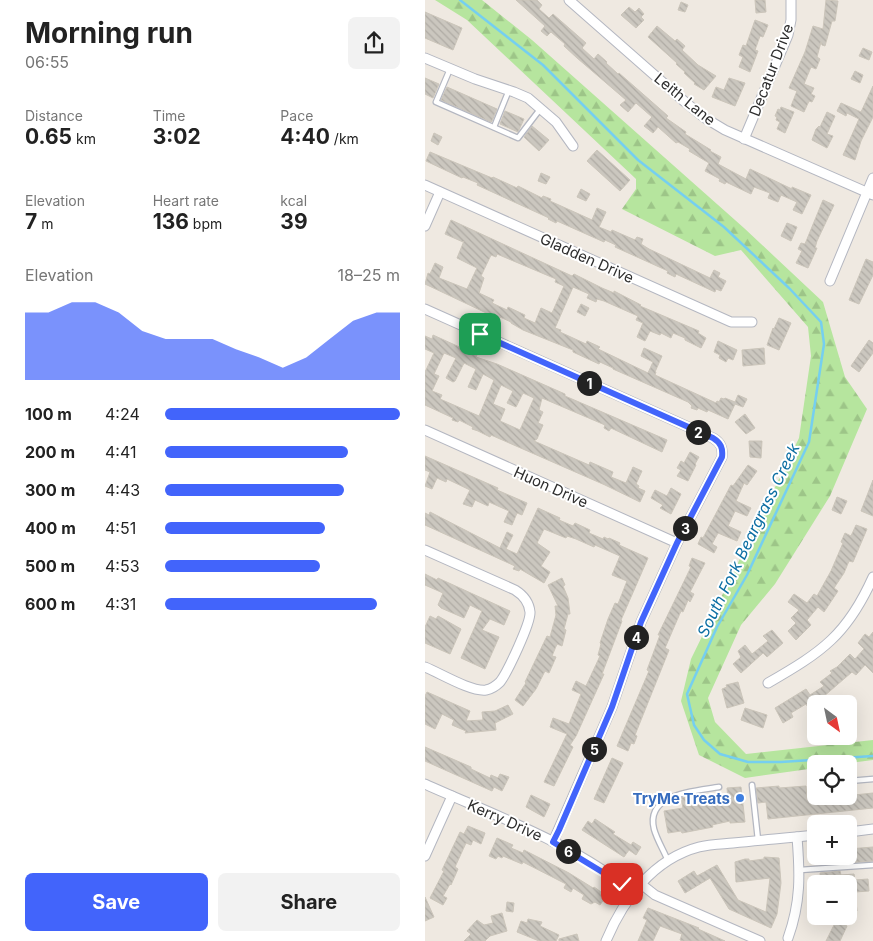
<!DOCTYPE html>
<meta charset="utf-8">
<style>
:root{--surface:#fff;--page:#f2f2f2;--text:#222;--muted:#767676;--accent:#4264fb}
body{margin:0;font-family:Inter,sans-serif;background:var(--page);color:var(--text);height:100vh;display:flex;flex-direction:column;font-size:19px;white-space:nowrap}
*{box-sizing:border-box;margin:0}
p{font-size:16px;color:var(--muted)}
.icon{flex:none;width:28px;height:28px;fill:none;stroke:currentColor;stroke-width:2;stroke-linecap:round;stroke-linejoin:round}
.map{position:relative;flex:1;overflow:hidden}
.sheet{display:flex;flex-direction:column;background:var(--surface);width:425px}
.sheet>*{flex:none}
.needle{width:32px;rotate:147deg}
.controls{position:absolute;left:382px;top:695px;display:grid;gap:10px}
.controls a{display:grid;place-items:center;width:50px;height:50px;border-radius:8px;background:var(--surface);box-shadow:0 5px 20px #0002;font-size:25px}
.pin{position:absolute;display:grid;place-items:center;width:42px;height:42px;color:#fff;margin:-21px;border-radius:10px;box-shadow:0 2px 8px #0006}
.km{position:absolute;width:25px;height:25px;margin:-12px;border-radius:50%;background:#222;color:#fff;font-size:14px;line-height:25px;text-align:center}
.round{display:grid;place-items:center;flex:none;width:52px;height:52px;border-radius:8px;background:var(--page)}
.headline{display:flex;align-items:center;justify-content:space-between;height:85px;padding:0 25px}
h1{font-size:28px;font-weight:700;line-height:38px}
.figures{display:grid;grid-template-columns:repeat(3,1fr);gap:8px;height:85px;padding:5px 25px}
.figures div{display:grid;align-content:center}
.figures b{font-size:21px;font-weight:700}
.figures small{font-size:14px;font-weight:400}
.figures p{font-size:14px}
.chart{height:140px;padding:10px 25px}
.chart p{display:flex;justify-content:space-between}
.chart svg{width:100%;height:90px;margin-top:5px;fill:var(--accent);opacity:.7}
.cta{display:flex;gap:10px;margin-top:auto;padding:10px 25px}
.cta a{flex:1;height:58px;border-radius:8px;background:var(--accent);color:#fff;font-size:20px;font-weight:700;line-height:58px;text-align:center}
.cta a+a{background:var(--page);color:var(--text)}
ul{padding:0 25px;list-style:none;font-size:16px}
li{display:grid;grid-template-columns:80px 60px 1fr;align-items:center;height:38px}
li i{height:12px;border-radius:6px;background:var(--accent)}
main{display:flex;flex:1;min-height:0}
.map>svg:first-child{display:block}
</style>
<main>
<section class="sheet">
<div class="headline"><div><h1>Morning run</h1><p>06:55</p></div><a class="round"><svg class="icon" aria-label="share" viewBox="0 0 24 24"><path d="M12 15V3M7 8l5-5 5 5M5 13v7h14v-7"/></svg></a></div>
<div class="figures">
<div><p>Distance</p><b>0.65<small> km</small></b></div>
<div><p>Time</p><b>3:02</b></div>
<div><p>Pace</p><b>4:40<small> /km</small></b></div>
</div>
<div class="figures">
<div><p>Elevation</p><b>7<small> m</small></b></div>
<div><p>Heart rate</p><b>136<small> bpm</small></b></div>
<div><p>kcal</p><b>39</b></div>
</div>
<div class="chart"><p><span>Elevation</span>18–25 m</p>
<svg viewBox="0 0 160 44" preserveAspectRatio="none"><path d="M0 44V11L10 11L20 6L30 6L40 11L50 20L60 24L70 24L80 24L90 29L100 33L110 38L120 33L130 24L140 15L150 11L160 11V44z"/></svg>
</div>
<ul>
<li><b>100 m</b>4:24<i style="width:100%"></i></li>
<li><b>200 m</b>4:41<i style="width:78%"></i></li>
<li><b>300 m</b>4:43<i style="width:76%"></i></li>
<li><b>400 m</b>4:51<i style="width:68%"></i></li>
<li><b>500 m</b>4:53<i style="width:66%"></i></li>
<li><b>600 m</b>4:31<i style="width:90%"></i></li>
</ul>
<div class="cta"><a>Save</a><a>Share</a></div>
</section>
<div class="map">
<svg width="448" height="941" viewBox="0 0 448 941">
<defs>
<pattern id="forest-firs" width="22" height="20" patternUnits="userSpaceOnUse" patternTransform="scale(1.25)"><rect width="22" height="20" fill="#b6e59e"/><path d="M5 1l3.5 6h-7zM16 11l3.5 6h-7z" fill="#9dc588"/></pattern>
<pattern id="building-back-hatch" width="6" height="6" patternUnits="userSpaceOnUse" patternTransform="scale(1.25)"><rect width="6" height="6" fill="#cbc7bf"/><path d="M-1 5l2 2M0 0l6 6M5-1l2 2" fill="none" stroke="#afaba4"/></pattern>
</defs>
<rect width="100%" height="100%" fill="#efe9e1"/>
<!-- forest -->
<path fill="url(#forest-firs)" d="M10,0h47l50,40 212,188 79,74 22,75 22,32 -37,87 -55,88 -34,41 -33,73 7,24 31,32 127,-14v20l-31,4h-26v4l-71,10 -46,-23 -18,-54 10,-42 108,-221 12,-82 -3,-29 -67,-77 -26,6 -93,-47 14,-20v-10l-169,-159z"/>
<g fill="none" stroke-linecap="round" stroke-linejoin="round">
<!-- stream -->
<path stroke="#75cff0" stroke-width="2.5" d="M35,0l83,65 95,95 86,67 65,61 32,34 3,22 -15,98 -62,133 -30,52 -30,67 7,31 10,15 16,14 28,8h33l92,-6"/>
</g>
<!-- building -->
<g fill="url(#building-back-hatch)" stroke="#cbc5ba" fill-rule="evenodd">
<path d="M91,0h21l5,5 -3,4 10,9 4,-4 33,29 -4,5 12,11 4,-5 9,8 -1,1 12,11 1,-1 49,43 -2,2 20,14 -1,2 26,16 -1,1 11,6 -3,7 28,15 4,-10 42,20v-2l19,8 -9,19 -9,-4 4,-8 -16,-7 -3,7 -10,-4 2,-5 -16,-6 -3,7 -25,-12 -1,2 -6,-3 1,-2 -15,-8 4,-8 -20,-12 1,-2 -12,-7 -2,1 -18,-16 -5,6 -9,-7 8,-9 -16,-14 -8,9 -8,-7 6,-5 -49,-42 -13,-12 1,-2 -14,-12 -4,4 -6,-5 4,-5z"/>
<path d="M330,0h10l1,12 -10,1z"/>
<path d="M401,0l12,1 -3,20h-3l-7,25 -3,-1 -1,-3 -4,15 3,2 -4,10 -5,-2 -7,17 10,4 -3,6 4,2 -3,6 -3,-1 -5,11 -13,-6 6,-15 -8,-3 16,-36 8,-26 10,3z"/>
<path d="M256,2l7,3 -3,7 -7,-2z"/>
<path d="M204,7l6,5 4,-4 5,6 -3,3 3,3 -8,8 -15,-13z"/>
<path d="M0,12l37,16 -9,22 -28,-12z"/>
<path d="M330,20l13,5 -5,12 -3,-1 -5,14 3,1 -8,21 -11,-5 4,-10 -4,-2 4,-10 3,1z"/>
<path d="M232,26l18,15 2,-2 8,7 -3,4 16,15 18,11 -12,14 -10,-6 1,-1 -11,-10 1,-1 -9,-8 1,-1 -29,-26z"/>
<path d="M438,48l9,4 -3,8 -10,-4z"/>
<path d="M430,71l8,4 -3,8 -9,-4z"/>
<path d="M0,78l14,6 -6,14 -8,-4z"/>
<path d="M304,78l16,5 -10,23 -23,-9 4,-10 8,3z"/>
<path d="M448,86v31l-12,24 -6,19 -12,-5 16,-36 -12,-6 -1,3 -9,-5 4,-8 20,9z"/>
<path d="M22,87l50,22 -5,12 -1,1 -50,-22z"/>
<path d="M356,107l13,5 -9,21 -8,-4 3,-7 -4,-2 1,-3 -2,-1 3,-7 2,1z"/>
<path d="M80,111l19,8 -6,13 -18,-8z"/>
<path d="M402,112l8,4 -8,18 6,2 -6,12 -15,-8 4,-11 3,-3 1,1z"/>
<path d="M107,126l17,14 -10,11 -15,-14z"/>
<path d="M9,133l8,4 -4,8 -7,-4z"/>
<path d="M172,150l33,30 -10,11 -33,-30z"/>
<path d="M5,152l62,26 1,-1 24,11 1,-2 24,12 1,-2 8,3 -1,2 42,19 5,-12 9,4 -7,15 12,5 1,-2 23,10 2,-3 6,2 -2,5 8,5 61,29 4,-8 6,3 -2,4 8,4 -5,10 -5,-2 -1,3 -39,-18 -1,3 -8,-4 1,-2 -53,-24 1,-2 -11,-5 -1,2 -47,-21 -1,2 -8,-4 1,-1 -72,-33 1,-2 -15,-6 -1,1 -36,-17z"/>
<path d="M116,173l9,4 -4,7 -8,-3z"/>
<path d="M156,189l9,5 -4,7 -9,-4z"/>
<path d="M398,200l11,5 -17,36 -2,7h2l-9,20 -12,-5 6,-12 -4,-2 3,-6 4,1z"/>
<path d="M26,220l121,56 2,-2 28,14 12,5v-2l27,14 -1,1 59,25 -1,2 8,5 -5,10 -16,-8v-2l-12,-5 -2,5 -10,-5 -1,2 -10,-4 -5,10 -8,-4 6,-14 -7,-3 2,-4 -34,-15 -7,-2 -1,3 -9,-4 2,-4 -16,-7 -18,41 6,2 -1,2 26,12 1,-3 13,6 -2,2 50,24 5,-11 -12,-6 3,-8 18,8 -7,16h1l-1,3 61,28 1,-2 2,1 2,-4 3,1 1,-1 10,4 3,-7 9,4 -4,8 -8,-3 -7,15 -20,-9 -1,2 -9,-4 -1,2 -6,-2 1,-2 -4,-4 -75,-33v-1l-13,-6 -1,2 -26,-12v-2l-50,-20 -12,-7v-1l-11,-5 -1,2 -74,-35 3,-11 2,1 5,-11 8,4 -4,11 28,11 10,-21 -20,-10 7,-17 -1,1 -18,-8zM72,254l59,25 -1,3 9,4 -12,27 -11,-5 -6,15 -11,-5 1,-3 -17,-8 -1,3 -15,-7 2,-3 -15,-7 5,-15 -3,-2 10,-21 5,2z"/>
<path d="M362,223l10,4 -6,14 -10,-5z"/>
<path d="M441,259l7,3v13l-14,29 -10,-4z"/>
<path d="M156,304l8,4 -4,8 -8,-4z"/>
<path d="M354,318l12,5 -12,27 -12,-5 6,-17 1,1z"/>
<path d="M8,335l44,20 -1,2 21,7 68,30v2l102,44 -5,12 -51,-24 -2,3 -5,-3 1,-3 -63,-27 -3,12 4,2 -5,11 5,2 -6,14 -3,2 55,24 1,-3 23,10 -2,5 15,6 7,-16 9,4 -6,13 3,2 -1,2 7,3 -5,11 -35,-17 -114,-50 -1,2 -12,-6 -6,-2 1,-2 -14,-7 -1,2 -6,-2 1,-2 -28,-13v-33l9,-19 -9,-4v-13l7,3zM19,353l12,5 -10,20 7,4 2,-1 9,-18 12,6 -8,18 8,3 7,-16 11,6 -15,36 -39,-17 2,-4 -10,-4 7,-15 -5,-2zM76,385l12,6 -6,12 9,4 7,-14 11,5 -14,32 -20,-9 5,-12 -12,-5z"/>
<path d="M444,340l4,3v10l-14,19 -8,-6z"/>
<path d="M293,341l19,9 -4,10 -5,-2 -2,4 -7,-4 1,-3 -6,-3z"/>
<path d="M339,348l1,16 -22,2 -1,-16z"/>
<path d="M320,414l10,14 -9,6 -11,-12z"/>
<path d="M324,441h13l-1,17 -11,-1z"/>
<path d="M265,452l9,5 -4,7 1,1 -8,16 -11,-5 4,-6 -4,-2 4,-7 3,2z"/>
<path d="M0,456l73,32 -1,2 30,13 -5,12 -5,-2 -5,12 -8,-3 5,-11 -20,-9 -1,4 -13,-6 -3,7 -9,-3 7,-14 -23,-11 -1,3 -9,-4 -5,11 -7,-3 5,-14 -5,-2z"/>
<path d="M323,465l9,6 -10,14 -3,-2 -8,18 15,7 -4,8 -12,-5 -7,15 13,6 -4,9 -19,-8 -6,11 5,3 -3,6 -16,-9 3,-7 2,1 28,-53 2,1z"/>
<path d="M448,480v36l-12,-5z"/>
<path d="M246,488l10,6 -10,20 -11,-6 3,-3 -12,-7 4,-8 12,6z"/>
<path d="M412,497l10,4 -6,13 -9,-4z"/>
<path d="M113,508l22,10 -1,2 14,6 2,-3 15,7 -1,3 14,6 1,-2 4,2 1,-1 11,5 -1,2 29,13 -27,62 1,1 -20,53h2l-28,62 -6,9 3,2 -19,39 -10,-4 23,-48 -17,-7 3,-9 16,6 12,-30 -9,-4 4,-9 10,5 14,-30 -2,-1 3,-11 -1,-1 8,-24 7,-16 3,1 9,-23 -15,-6 8,-19 -25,-11 -1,2 -18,-8 -9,-3 -1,2 -22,-9 -7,14 13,9 -9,14 9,6 -6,11 -24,-14 -1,2 -6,-2 2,-3 -90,-41v-12l4,2 1,-3 70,36 7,-16 6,3 -7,14 11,5z"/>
<path d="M431,525l11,4 -14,33 -4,-1 -5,12 -10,15 4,3 -14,21 -6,-5 -11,13 4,5 -15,15 -8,-9 8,-8 -5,-5 8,-8 -11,-8 6,-8 13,9 7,-9 3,2 14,-25 12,-28 -2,-1 4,-9 6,3z"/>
<path d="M267,558l13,5 -15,29 4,2 -4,8 -2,-2 -5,12 -2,-1 -16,37 4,2 -34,85 2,1 -3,8 -3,-1 -3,8 -11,-5 32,-75 -2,-1 13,-35h-2l33,-68 -2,-1z"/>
<path d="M0,574l12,6 1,-2 72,33 -6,14 -14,-6 -8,11 17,7 -14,32 -24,-11 21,-47 -12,-6 -6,13 -23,-10 -3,-3 5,-12 -18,-8z"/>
<path d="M137,578l3,7 -2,1 5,12 2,16h-2l-4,15 2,1 -4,16 -5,-2 -5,12 4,1 -7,16 -4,-2 -9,18 -13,17 -8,-6 11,-17 -1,-1 22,-46 3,1 6,-22 -1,-9h3l-10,-21z"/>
<path d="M5,616l6,3 2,-3 23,13 -11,25 -25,-11v-16z"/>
<path d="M347,630l11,13 -16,14 -4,-4 -22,20 -8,-9 8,-7 -3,-6 7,-6 7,9 16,-13 -5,-5z"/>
<path d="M448,632v41l-8,-8 -9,10 -4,-3 -29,25 4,7h-11l-7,5 -3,-5 -15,9 2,4 -10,6 -8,-15 31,-19 4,6 14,-9 -4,-4 12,-9 -2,-2 7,-4 13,-13 5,5 9,-10 -6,-6 7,-9 4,3z"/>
<path d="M313,682l6,21 -17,5 -5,-19 5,-2 -1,-2z"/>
<path d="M2,692l43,19 -4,10 17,-1 -1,-8 13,-1 13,-6 5,9 -18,9 1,7 -31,3 1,-2 -14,-6 2,-5 -12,-6 -7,15 -10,-5v-28z"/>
<path d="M320,708l22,7 -4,13 -22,-8z"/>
<path d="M0,747l46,20v2l19,9 1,-3 7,3 2,-4 9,3 -7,14 -8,-4 -2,4 -67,-30z"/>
<path d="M187,758l11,5 -19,40 -10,-4z"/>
<path d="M354,786v2l27,-2 1,14 66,-7v15l-105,11 -2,-17 -8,1 -2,-15z"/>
<path d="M316,787l4,35 -15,1v-2l-18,4 1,2 -31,6 -1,-2 -13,2 -4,-22 19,-3 -2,-10 7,-2 2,10 38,-7 -1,-11z"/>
<path d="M106,795l19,9 -6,13 -18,-10z"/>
<path d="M170,819l20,13 -2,2 18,11 2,-3 8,5 -5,8 -7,-5 -5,7 -42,-27 6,-9 4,3z"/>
<path d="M43,826l17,7 -4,11 -8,-4 -2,5 -5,-2 -11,24 3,2 -7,16 -1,-1 -7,12 4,2 -4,7 -13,-7 14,-27 -2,-1 18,-38 4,2z"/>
<path d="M72,838l16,7 -2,3 12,5 1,-3 45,23 24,15 1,-1 3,2 9,7 -6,9 -5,-3 -4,2 -9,-5 2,-4 -11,-7 -2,4 -7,-4 2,-4 -43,-22 -1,2 -19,-8 -1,2 -4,-2 -2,3 -7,-3z"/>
<path d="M448,847v14l-53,4 -1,-9h30v-7z"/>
<path d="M339,857l15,1 2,25 -4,31 -6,14 -42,-19 -19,-31 -25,15 -7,-12 16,-10 3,5 20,-11 21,35 28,12 4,-34 -34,4 -1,-20 10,-3h4v2l15,-2z"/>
<path d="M415,871l1,4 13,-1 1,6 13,-1 1,12 -14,1 2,19 -6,1 -2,-28h-28l-1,-11z"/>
<path d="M0,897l9,20 -9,4z"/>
<path d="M82,902l7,1 -1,9 -7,-1z"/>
<path d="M223,908l51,20 -1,1 27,12h-42l-3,-1 2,-6 -22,-8 -7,15h-15l9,-21 -4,-2z"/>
<path d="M77,913l5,18 -17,5 -5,5h-21l7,-7 -4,-3 10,-11 7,5 9,-2 -2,-7z"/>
<path d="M103,919l14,3 -2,4 19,9 -3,6h-17l-22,-9 4,-11 6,2z"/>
<path d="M411,921l11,5 -7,15h-14z"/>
<path d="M152,934l2,7h-20v-2z"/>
</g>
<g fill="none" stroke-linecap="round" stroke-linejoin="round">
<!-- service casing -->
<g stroke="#b4b7c1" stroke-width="7">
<g id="service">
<path d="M25,69l-14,33 82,36 23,-30"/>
<path d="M69,127l15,-37"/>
<path d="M424,781l24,-2"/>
<path d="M327,785l6,55"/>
<path d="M243,861c-4,-10 -11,-21 -14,-32 -9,-36 42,-38 65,-42"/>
<path d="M375,870l73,-5"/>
</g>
</g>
<!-- minor casing -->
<g stroke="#b4b7c1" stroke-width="11">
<g id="minor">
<path d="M144,0l116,102 20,16 20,12 148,65"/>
<path d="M0,58l50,21 39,13 14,6 28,24 17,24"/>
<path d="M319,139l44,-104 3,-15v-20"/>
<path d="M0,185l306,137h21"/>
<path d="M0,226l15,-34"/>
<path d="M405,281l43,-103"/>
<path d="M0,309l288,129c8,5 10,10 9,19l-45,86 -36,79 -29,85 -59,135"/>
<path d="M0,430l252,113"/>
<path d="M0,550l90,40c8,5 14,12 15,22 1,11 -23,61 -30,70 -4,4 -9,7 -14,8 -15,2 -46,-17 -61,-23"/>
<path d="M343,683c54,-31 79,-48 105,-106"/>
<path d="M0,784c66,30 153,61 208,109"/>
<path d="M424,832l24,-3"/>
<path d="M0,856l27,-60"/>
<path d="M216,884l14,11 105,46"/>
<path d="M363,938c13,-36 12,-64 9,-101"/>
<path d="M181,941c17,-41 47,-82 93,-94 11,-3 23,-3 34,-4 28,-3 55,-5 83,-8"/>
</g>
</g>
<!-- service -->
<use href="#service" stroke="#fff" stroke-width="4.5"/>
<!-- minor -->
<use href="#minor" stroke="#fff" stroke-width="9"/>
</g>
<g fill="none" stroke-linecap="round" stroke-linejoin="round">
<!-- route casing -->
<g stroke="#fff" stroke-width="10">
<path id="route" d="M55,334l233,104c8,5 10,10 9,19l-45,86 -36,79 -29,85 -53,123 -6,12 69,42"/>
</g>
<!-- route -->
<use href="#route" stroke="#4264fb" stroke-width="6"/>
</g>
<!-- markers -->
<circle fill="#3f7fe0" stroke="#fff" stroke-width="2" cx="315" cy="798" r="5"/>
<g text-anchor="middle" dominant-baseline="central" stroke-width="4" stroke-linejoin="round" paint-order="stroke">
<!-- street labels -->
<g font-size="15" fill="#2e2e2e" stroke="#fff">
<text transform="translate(346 70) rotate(-69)">Decatur Drive</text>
<text transform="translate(260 99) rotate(39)">Leith Lane</text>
<text transform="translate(162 258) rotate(24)">Gladden Drive</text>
<text transform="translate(126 487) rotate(24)">Huon Drive</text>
<text transform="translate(80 820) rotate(24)">Kerry Drive</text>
</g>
<!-- shop labels -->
<g font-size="15" font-weight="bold" fill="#366cbe" stroke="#fff" text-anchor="end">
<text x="305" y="798">TryMe Treats</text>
</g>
<!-- water labels -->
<g font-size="16" font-style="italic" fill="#0d6fa3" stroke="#fff">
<text transform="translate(323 540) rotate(-64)">South Fork Beargrass Creek</text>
</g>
</g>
</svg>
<div class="controls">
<a><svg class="needle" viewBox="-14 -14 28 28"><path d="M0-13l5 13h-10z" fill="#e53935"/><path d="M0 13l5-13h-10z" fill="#767676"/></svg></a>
<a><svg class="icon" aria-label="locate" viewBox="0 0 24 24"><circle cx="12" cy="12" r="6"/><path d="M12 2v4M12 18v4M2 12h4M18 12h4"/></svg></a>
<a>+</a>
<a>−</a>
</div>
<div class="pin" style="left:55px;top:334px;background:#1e9e55"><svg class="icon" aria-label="arrive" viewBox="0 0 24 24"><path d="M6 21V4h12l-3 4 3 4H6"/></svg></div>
<div class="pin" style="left:197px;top:884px;background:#d93025"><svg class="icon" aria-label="check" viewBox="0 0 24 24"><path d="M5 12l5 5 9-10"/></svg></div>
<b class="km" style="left:164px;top:383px">1</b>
<b class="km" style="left:273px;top:432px">2</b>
<b class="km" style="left:260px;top:528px">3</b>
<b class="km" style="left:211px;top:637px">4</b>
<b class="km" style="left:169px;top:749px">5</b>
<b class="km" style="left:143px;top:851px">6</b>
</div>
</main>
